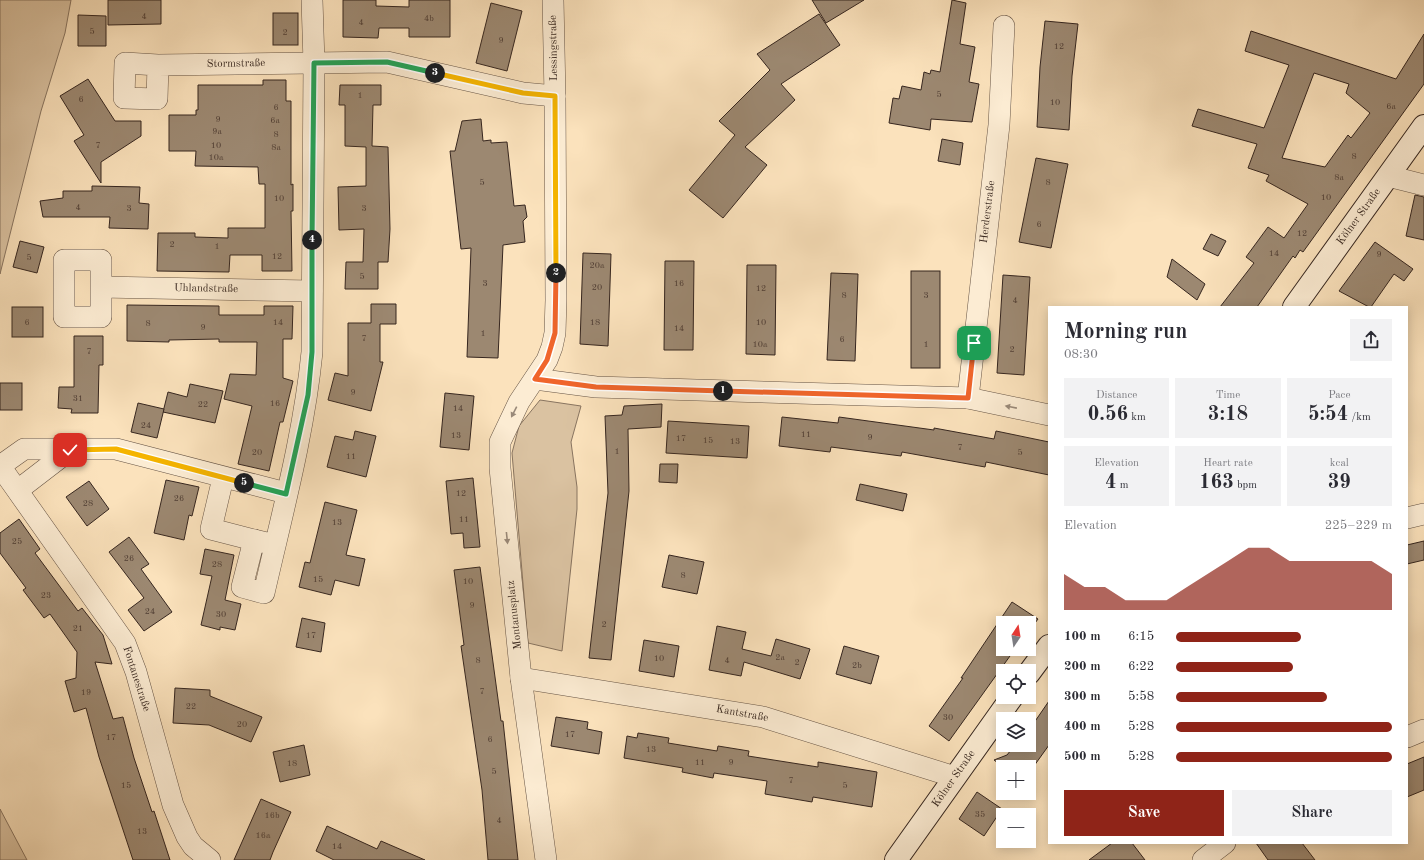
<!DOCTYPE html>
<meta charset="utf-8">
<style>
:root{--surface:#fff;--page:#f2f2f3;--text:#2b2b33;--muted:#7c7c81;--accent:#8f2418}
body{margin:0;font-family:"Old Standard TT",serif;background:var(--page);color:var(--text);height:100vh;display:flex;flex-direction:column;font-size:15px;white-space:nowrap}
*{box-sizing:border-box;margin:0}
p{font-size:13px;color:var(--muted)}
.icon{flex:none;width:22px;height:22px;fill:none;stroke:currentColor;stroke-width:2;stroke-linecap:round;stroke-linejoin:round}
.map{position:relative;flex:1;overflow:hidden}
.panel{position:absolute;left:1048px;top:306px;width:360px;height:538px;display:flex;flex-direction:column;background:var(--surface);border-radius:0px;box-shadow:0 2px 10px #0003}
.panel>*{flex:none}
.needle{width:26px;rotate:12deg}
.buttons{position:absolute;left:996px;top:616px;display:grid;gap:8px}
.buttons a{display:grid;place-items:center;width:40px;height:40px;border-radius:0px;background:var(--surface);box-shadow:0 2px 10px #0003;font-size:20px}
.pin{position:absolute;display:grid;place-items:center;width:34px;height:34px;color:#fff;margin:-17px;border-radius:8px;box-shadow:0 2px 6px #0006}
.km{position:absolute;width:20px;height:20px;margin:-10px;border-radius:50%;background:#222;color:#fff;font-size:11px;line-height:20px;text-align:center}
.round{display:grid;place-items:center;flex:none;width:42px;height:42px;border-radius:0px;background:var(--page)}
.overview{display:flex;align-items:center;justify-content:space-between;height:68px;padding:0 16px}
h1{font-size:22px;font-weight:700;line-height:30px}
.figures{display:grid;grid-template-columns:repeat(3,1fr);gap:6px;height:68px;padding:4px 16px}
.figures div{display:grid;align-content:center;border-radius:0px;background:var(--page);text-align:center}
.figures b{font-size:20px;font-weight:700}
.figures small{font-size:11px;font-weight:400}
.figures p{font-size:11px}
.chart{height:112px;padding:8px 16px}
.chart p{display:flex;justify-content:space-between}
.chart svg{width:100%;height:72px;margin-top:4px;fill:var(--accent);opacity:.7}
.primary-button{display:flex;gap:8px;margin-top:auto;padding:8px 16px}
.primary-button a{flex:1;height:46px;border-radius:0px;background:var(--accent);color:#fff;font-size:16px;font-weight:700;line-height:46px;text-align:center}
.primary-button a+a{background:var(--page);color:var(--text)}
ul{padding:0 16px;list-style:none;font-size:13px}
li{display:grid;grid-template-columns:64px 48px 1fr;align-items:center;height:30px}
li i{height:10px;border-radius:5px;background:var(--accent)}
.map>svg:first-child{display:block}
</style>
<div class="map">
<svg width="1424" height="860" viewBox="0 0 1424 860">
<rect width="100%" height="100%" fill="#fbe2bc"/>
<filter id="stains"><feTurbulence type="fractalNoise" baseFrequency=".005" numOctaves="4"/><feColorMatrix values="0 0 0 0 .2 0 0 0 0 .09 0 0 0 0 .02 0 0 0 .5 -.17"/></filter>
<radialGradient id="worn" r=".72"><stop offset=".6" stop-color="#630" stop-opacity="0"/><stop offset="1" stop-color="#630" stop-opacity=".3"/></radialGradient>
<!-- green -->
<g fill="#dac2a1" stroke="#887460">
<path d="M0,0h71l-6,33 -24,78 -41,163z"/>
<path d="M540,400l41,6 -10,36 6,45v22l-15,142 -34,-8 -16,-190 7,-27z"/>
<path d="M0,809l27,51h-27z"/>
</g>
<!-- building -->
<g fill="#9c8871" stroke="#36261f" fill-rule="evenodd">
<path d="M108,0h53v24l-53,1z"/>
<path d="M343,0h33v6l33,1v-7h41v37h-41v-9h-30l-1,10 -35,-1z"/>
<path d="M812,0h52l-38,23z"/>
<path d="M952,0l14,3 -6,41 15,3 -6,35 10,2 -7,38 -41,-3 -1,11 -41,-7 4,-25 6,1 3,-13 19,4 3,-18 6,2 1,-4 9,2z"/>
<path d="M491,3l31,8 -15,60 -31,-8z"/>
<rect x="273" y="13" width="25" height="32"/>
<path d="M819,14l21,31 -59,39 14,16 -50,47 22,18 -44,53 -34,-28 46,-55 -16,-14 51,-51 -13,-16z"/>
<path d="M78,15l28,1v30h-28z"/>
<path d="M1045,21l33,3 -6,52 -3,54 -32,-3 3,-60z"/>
<path d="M1251,31l145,48 28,-45v50l-121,168 -3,-2 -5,8 -2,-2 -36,51h-37l34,-44 -8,-6 22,-30 16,11 24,-34 -42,-23 3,-6 -21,-7 9,-24 -65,-18 6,-17 66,19 25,-63 -44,-14zM1314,73l35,11 -3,9 24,20 -19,25 -3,-3 -23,32 -43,-9z"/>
<path d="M88,79l27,42h26v15l-40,26v21l-27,-42 10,-6 -24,-39z"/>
<path d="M263,80h23v21h5v84l2,-1v27h-2l1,60h-30v-16h-32l-1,17 -72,-1 1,-38h37v4l33,1v-10h37v-44h-6l-1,-17 -63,-1 1,-15h-27v-36h27v-5h2v-25h65z"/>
<path d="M340,85h41v20h-8l-1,41 16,1 2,82 -2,33h-10v27h-33l1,-27h17l1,-33 -25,1 -1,-43 28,-1v-39l-21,-1v-41h-6z"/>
<path d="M481,119l2,22 8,-1v3l16,-1 7,64 11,-1 2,12 -4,4 2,21 -22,3 -5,113 -31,-1 4,-109 -10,1 -11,-98h5l7,-30z"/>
<path d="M942,139l21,4 -3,22 -22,-4z"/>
<path d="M1036,158l32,6 -17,84 -32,-6z"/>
<path d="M92,186l48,1 -1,16 10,1 -1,25 -39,-1 1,-11h-67l-3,-16 23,-3v-7h29z"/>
<path d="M1415,195l9,2v43l-18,-4z"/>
<path d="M1211,234l15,7 -8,15 -15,-7z"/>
<path d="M20,241l24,6 -7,26 -24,-6z"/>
<path d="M1375,242l38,27 -9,12 -10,-7 -23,33h-2l-30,-16z"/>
<path d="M583,253l28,1 -3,92 -28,-2z"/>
<path d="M1172,259l33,25 -8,16 -30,-23z"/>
<path d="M665,261h29l-1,89h-29z"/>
<path d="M747,265h29l-1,90 -29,-1z"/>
<rect x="911" y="271" width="29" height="97"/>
<path d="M831,273l27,1 -3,87 -28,-1z"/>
<path d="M1003,275l27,2 -6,98 -27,-2z"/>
<path d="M371,304h25v20h-16v38h3l-12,49 -43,-11 7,-27 13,3v-53h23z"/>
<path d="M127,305l92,1v9h45v-9h29l-1,33h-9v39l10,3 -10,41h-3l-11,49 -31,-7 14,-58 -28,-7 6,-25 26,1 1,-33h-38v-3l-50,1v2l-42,-1z"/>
<rect x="12" y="307" width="31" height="30"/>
<path d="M74,336h29v29h-4l-1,48h-27l1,-4 -14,-1 1,-21h15z"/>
<rect x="0" y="383" width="22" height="27"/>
<path d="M190,384l33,7 -8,32 -52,-11 5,-20 19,5z"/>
<path d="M445,393l29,3 -5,54 -29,-3z"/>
<path d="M138,403l26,6 -7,29 -26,-6z"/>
<path d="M662,404l-1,23 -33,2 1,62 -18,169 -22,-2 19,-165 -3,-77 17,-1 2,-9z"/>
<path d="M782,417l56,6 1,-6 95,13v-2l60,11 2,-8 53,11v33l-63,-13 -1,5 -83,-15 -1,4 -70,-9 -1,5 -51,-6z"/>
<path d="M668,421l81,5 -2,32 -81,-5z"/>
<path d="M355,431l21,5 -10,41 -39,-10 8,-31 18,4z"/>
<path d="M660,464h18l-1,19 -18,-1z"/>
<path d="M473,478l7,69 -16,1 -1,-15 -12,1 -5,-53z"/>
<path d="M166,480l33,7 -7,29 -3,-1 -5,25 -30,-7z"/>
<path d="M89,481l20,28 -22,17 -21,-29z"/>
<path d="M860,484l47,10 -4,17 -47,-11z"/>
<path d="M325,502l32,8 -11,45 19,4 -6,27 -24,-6 -4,15 -32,-8 6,-25 5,1z"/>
<path d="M19,519l21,30 -5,4 43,58 4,-3 21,27 9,29 -17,-2 18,57 10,-2 11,41 18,54 2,-1 16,49h-37l-34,-103 -13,-49 -12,4 -9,-31 11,-3 1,-26 -27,-38 -6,4 -21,-28 3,-2 -26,-35v-20z"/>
<path d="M129,537l20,27 -8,5 31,43 -28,19 -16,-21 16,-12 -35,-46z"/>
<path d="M1424,541v19l-17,4v-19z"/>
<path d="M205,549l29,6 -9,45 16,4 -6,26 -15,-3v3l-19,-5 11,-49 -12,-2z"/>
<path d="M669,555l35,7 -7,32 -35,-7z"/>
<path d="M480,567l21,154h2l15,139h-30l-6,-70 -21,-144 3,-1 -10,-75z"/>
<path d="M1012,602l26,17 -9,12v-8h-26v26h12l-66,92 -20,-15 34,-48h-2z"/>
<path d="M302,618l23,5 -4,29 -25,-5z"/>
<path d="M717,626l29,6 -4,17 29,7 5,-17 34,10 -10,30 -56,-17 -3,14 -32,-6z"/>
<path d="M644,640l35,6 -5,31 -35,-6z"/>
<path d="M844,646l35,10 -8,28 -35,-10z"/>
<path d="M175,688l35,2v6l52,21 -11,25 -42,-17 -36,-2z"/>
<path d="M1049,701v44l-20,28v-6h-26l-9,-7 13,-5 8,-10h14v-15z"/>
<path d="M556,717l32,5 -1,7 15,3 -3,22 -48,-8z"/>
<path d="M638,733l31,5 -1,5 49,8 1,-5 31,5 -1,5 70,11v-5l59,10 -5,35 -59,-10 -1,5 -47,-8 2,-13 -53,-8 -1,5 -31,-6 1,-4 -59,-10 3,-22 10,2z"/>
<path d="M304,745l6,30 -30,7 -7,-30z"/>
<path d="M1424,757v33l-17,7v-33z"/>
<path d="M977,792l25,17 -18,27 -25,-17z"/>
<path d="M261,799l30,13 -18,40 -3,8h-36z"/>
<path d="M327,826l50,23 4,-8 44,19h-91l-18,-9z"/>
<path d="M1112,843h20l13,17h-56z"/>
<path d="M1256,843h46l13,17h-47z"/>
</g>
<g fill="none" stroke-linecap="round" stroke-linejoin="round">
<!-- street casing -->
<g stroke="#675546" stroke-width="22">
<g id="street">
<path d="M158,65l-1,34 -33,-1 1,-35 33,2 229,-3 136,31 32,3"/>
<path d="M1388,176l36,9"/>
<path d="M101,287v30h-37v-57h37v27l211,4"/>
<path d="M535,379l61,8 372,11 81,17"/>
<path d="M968,398l31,-273 5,-99"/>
<path d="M223,478l-12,51 43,11"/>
<path d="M18,490l52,-40"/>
<path d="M1407,518l17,-4"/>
<path d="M275,545l-21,-5 -12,47 22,6c18,-79 40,-159 48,-241l2,-289 -2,-63"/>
<path d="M521,678l242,39 192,60"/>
<path d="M1407,737l17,-7"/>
<path d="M210,860l-17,-14 -6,-9 -14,-32 -37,-133 -11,-29 -125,-177 24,-17h92l170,44"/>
<path d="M546,860l-25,-182 -21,-210v-26l19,-40 28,-42 5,-13 3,-14 1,-33 -1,-204 -2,-96"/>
<path d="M1203,860l22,-17"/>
</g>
</g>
<!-- secondary casing -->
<g stroke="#36261f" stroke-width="24">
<g id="secondary">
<path d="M1294,307l130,-181"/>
<path d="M1029,673l20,-27"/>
<path d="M896,860l116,-163"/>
</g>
</g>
<!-- street -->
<use href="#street" stroke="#fcecd3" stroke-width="21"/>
<!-- secondary -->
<use href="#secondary" stroke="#fcecd3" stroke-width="22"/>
</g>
<!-- one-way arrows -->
<defs><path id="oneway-solid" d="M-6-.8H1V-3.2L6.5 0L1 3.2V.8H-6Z"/></defs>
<g fill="#998979">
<use href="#oneway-solid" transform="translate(1011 407) rotate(-169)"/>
<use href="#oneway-solid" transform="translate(514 412) rotate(117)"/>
<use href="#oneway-solid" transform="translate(507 538) rotate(84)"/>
</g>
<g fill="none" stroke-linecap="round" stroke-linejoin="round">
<!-- split-1 casing -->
<g stroke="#fff" stroke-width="8">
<path id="split-1" d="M723,391l245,7 6,-55"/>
</g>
<!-- split-2 casing -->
<g stroke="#fff" stroke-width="8">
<path id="split-2" d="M556,273l-1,60 -8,27 -12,19 61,8 127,4"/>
</g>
<!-- split-3 casing -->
<g stroke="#fff" stroke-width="8">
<path id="split-3" d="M435,73l88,20 32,3 1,177"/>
</g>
<!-- split-4 casing -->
<g stroke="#fff" stroke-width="8">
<path id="split-4" d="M312,240l2,-177 73,-1 48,11"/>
</g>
<!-- split-5 casing -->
<g stroke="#fff" stroke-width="8">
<path id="split-5" d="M244,483l42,11 22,-99 4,-43v-112"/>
</g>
<!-- split-6 casing -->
<g stroke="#fff" stroke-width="8">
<path id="split-6" d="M70,450l46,-1 128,34"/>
</g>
<!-- split-1 -->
<use href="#split-1" stroke="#f0652b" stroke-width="5"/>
<!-- split-2 -->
<use href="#split-2" stroke="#f0652b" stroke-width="5"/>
<!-- split-3 -->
<use href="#split-3" stroke="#f5b400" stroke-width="5"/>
<!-- split-4 -->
<use href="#split-4" stroke="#22a559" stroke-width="5"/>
<!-- split-5 -->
<use href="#split-5" stroke="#22a559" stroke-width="5"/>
<!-- split-6 -->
<use href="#split-6" stroke="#f5b400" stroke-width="5"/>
</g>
<g text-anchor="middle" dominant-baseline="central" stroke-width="3.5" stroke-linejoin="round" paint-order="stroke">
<!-- number labels -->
<g font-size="9" fill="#503e34">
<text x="144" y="16">4</text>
<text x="429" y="18">4b</text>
<text x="361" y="22">4</text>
<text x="92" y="31">5</text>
<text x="285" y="32">2</text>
<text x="501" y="40">9</text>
<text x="1059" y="46">12</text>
<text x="939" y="94">5</text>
<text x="360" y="95">1</text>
<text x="81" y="99">6</text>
<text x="1055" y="102">10</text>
<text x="1391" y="106">6a</text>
<text x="276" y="107">6</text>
<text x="218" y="119">9</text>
<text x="275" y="120">6a</text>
<text x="217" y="131">9a</text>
<text x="276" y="134">8</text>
<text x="98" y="145">7</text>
<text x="216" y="145">10</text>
<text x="276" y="147">8a</text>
<text x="1354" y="156">8</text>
<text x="216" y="157">10a</text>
<text x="1339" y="177">8a</text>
<text x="482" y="182">5</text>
<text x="1048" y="182">8</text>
<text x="1326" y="197">10</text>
<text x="279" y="198">10</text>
<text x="78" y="207">4</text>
<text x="129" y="208">3</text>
<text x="364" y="208">3</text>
<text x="1039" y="224">6</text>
<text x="1302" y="233">12</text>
<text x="172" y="244">2</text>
<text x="217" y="246">1</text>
<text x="1274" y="253">14</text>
<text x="1379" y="254">9</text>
<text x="277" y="256">12</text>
<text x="29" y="257">5</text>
<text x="597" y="265">20a</text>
<text x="362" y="276">5</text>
<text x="485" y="283">3</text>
<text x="679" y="283">16</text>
<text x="597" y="287">20</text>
<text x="761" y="288">12</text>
<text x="844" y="295">8</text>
<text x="926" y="295">3</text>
<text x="1015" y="300">4</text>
<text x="27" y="322">6</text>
<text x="278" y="322">14</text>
<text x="595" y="322">18</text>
<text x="761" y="322">10</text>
<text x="148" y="323">8</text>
<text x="203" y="327">9</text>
<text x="679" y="328">14</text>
<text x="483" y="333">1</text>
<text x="364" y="338">7</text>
<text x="842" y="339">6</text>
<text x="760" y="344">10a</text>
<text x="926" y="344">1</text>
<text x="1012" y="349">2</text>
<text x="89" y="351">7</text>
<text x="353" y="392">9</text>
<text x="78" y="398">31</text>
<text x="275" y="403">16</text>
<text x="203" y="404">22</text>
<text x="458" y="408">14</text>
<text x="146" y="425">24</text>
<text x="806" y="434">11</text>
<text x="456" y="435">13</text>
<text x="870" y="437">9</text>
<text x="681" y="438">17</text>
<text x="708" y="440">15</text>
<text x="735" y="441">13</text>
<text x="960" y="447">7</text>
<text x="617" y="451">1</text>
<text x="257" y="452">20</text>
<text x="1020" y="452">5</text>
<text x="351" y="456">11</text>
<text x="461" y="493">12</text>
<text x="179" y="498">26</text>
<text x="88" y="503">28</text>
<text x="464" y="519">11</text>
<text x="337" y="522">13</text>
<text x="17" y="541">25</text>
<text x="129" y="558">26</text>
<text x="217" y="564">28</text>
<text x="683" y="575">8</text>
<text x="318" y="579">15</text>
<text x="468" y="581">10</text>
<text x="46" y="595">23</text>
<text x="472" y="605">9</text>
<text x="150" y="611">24</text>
<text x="221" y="614">30</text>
<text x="604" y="624">2</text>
<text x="78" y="628">21</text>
<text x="311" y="635">17</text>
<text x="780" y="657">2a</text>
<text x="659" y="658">10</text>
<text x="478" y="660">8</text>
<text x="727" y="660">4</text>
<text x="797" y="662">2</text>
<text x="857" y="665">2b</text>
<text x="482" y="691">7</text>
<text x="86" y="692">19</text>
<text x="191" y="706">22</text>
<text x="948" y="717">30</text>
<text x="242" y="724">20</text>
<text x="570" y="734">17</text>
<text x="111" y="737">17</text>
<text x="490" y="739">6</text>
<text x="651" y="749">13</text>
<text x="700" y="762">11</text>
<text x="731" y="762">9</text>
<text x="292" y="763">18</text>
<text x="494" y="771">5</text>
<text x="791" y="780">7</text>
<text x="126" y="785">15</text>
<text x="845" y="785">5</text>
<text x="980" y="814">35</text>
<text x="272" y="815">16b</text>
<text x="499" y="820">4</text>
<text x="142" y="831">13</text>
<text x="263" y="835">16a</text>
<text x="337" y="846">14</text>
</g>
<!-- street labels -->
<g font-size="11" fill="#36261f" stroke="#fcecd3">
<text transform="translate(554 48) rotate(-91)">Lessingstraße</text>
<text transform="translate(236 64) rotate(-1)">Stormstraße</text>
<text transform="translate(988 212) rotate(-83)">Herderstraße</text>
<text transform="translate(1359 217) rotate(-54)">Kölner Straße</text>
<text transform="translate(206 289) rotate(1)">Uhlandstraße</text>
<text transform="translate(515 615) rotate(-96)">Montanusplatz</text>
<text transform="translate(136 679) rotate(72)">Fontanestraße</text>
<text transform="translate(742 714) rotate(10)">Kantstraße</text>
<text transform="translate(954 779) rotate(-55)">Kölner Straße</text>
</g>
</g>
<rect width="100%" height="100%" filter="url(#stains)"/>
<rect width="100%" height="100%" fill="url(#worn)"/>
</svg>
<div class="buttons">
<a><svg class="needle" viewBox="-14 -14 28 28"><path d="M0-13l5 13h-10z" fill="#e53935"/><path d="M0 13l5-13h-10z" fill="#7c7c81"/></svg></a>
<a><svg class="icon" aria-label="locate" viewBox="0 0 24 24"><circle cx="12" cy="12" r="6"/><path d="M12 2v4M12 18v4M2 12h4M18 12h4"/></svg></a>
<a><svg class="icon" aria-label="layers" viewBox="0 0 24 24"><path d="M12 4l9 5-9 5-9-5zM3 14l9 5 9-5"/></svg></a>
<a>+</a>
<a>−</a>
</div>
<div class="pin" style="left:974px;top:343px;background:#1e9e55"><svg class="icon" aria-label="arrive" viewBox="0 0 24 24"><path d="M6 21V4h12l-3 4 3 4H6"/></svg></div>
<div class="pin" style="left:70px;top:450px;background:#d93025"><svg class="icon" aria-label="check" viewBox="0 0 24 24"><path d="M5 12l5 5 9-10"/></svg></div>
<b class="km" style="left:723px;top:391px">1</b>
<b class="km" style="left:556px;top:273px">2</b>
<b class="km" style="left:435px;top:73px">3</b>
<b class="km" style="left:312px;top:240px">4</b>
<b class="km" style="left:244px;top:483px">5</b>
<section class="panel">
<div class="overview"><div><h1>Morning run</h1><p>08:30</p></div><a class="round"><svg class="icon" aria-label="share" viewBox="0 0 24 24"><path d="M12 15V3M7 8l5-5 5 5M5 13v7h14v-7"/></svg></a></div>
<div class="figures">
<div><p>Distance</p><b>0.56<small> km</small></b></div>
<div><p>Time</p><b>3:18</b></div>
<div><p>Pace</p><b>5:54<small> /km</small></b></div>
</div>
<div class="figures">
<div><p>Elevation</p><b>4<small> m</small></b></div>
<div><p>Heart rate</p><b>163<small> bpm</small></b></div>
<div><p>kcal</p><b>39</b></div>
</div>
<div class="chart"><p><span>Elevation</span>225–229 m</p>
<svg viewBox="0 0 160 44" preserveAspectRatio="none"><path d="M0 44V22L10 30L20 30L30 38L40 38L50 38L60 30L70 22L80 14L90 6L100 6L110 14L120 14L130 14L140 14L150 14L160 22V44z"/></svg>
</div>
<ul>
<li><b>100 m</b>6:15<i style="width:58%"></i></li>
<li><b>200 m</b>6:22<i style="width:54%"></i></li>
<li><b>300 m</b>5:58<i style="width:70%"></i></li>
<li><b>400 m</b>5:28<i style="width:100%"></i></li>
<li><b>500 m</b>5:28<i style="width:100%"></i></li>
</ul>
<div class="primary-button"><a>Save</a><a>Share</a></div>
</section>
</div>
